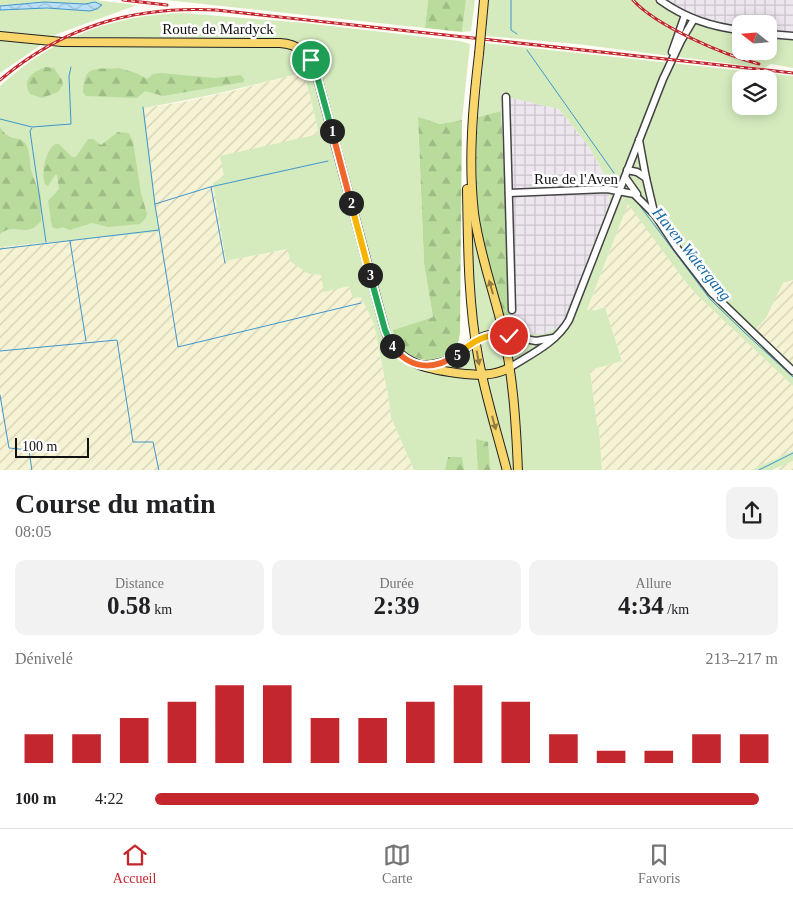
<!DOCTYPE html>
<html lang="fr">
<meta charset="utf-8">
<style>
:root{--surface:#fff;--page:#f2f2f2;--text:#202124;--muted:#757577;--line:#e0e0e0;--accent:#c4262e}
body{margin:0;font-family:Georgia,serif;background:var(--page);color:var(--text);height:100vh;display:flex;flex-direction:column;font-size:19px;white-space:nowrap}
*{box-sizing:border-box;margin:0}
p{font-size:16px;color:var(--muted)}
.icon{flex:none;width:28px;height:28px;fill:none;stroke:currentColor;stroke-width:2;stroke-linecap:round;stroke-linejoin:round}
.map{position:relative;height:470px;overflow:hidden}
.drawer{display:flex;flex-direction:column;background:var(--surface);flex:1}
.drawer>*{flex:none}
.needle{width:32px;rotate:287deg}
.controls{position:absolute;left:732px;top:15px;display:grid;gap:10px}
.controls a{display:grid;place-items:center;width:45px;height:45px;border-radius:10px;background:var(--surface);box-shadow:0 2px 12px #0003;font-size:25px}
.scale{position:absolute;left:15px;bottom:12px;width:74px;box-sizing:border-box;padding-left:5px;border:2px solid #111;border-top:0;font-size:14px;line-height:18px;white-space:nowrap;color:#111;-webkit-text-stroke:4px #fff;paint-order:stroke}
.pin{position:absolute;display:grid;place-items:center;width:42px;height:42px;color:#fff;margin:-21px;border:2px solid #fff;border-radius:50%;box-shadow:0 1px 5px #0007}
.km{position:absolute;width:25px;height:25px;margin:-12px;border-radius:50%;background:#222;color:#fff;font-size:14px;line-height:25px;text-align:center}
.round{display:grid;place-items:center;flex:none;width:52px;height:52px;border-radius:10px;background:var(--page)}
.overview{display:flex;align-items:center;justify-content:space-between;height:85px;padding:0 15px}
h1{font-size:28px;font-weight:700;line-height:38px}
.stats{display:grid;grid-template-columns:repeat(3,1fr);gap:8px;height:85px;padding:5px 15px}
.stats div{display:grid;align-content:center;border-radius:10px;background:var(--page);text-align:center}
.stats b{font-size:25px;font-weight:700}
.stats small{font-size:14px;font-weight:400}
.stats p{font-size:14px}
.chart{height:140px;padding:10px 15px}
.chart p{display:flex;justify-content:space-between}
.chart svg{width:100%;height:90px;margin-top:5px;stroke:var(--accent);stroke-width:6}
ul{padding:0 15px;list-style:none;font-size:16px}
li{display:grid;grid-template-columns:80px 60px 1fr;align-items:center;height:38px}
li i{height:12px;border-radius:6px;background:var(--accent)}
.tabs{display:flex;justify-content:space-around;align-items:center;height:70px;border-top:1px solid var(--line);background:var(--surface);font-size:14px;color:var(--muted)}
.tabs a{display:grid;justify-items:center;gap:2px}
.tabs .current{color:var(--accent)}
.map>svg:first-child{display:block}
</style>
<div class="map">
<svg width="793" height="471" viewBox="0 0 793 471">
<defs>
<pattern id="industrial-grid" width="8" height="8" patternUnits="userSpaceOnUse" patternTransform="scale(1.25)"><rect width="8" height="8" fill="#eee6ef"/><path d="M0 4h8M4 0v8" fill="none" stroke="#cbc4cc"/></pattern>
<pattern id="farmland-furrows" width="10" height="10" patternUnits="userSpaceOnUse" patternTransform="scale(1.25)"><rect width="10" height="10" fill="#f6f3d4"/><path d="M-1 1l2-2M0 10L10 0M9 11l2-2" fill="none" stroke="#d2cfb5"/></pattern>
<pattern id="forest-firs" width="22" height="20" patternUnits="userSpaceOnUse" patternTransform="scale(1.25)"><rect width="22" height="20" fill="#b9dc9c"/><path d="M5 1l3.5 6h-7zM16 11l3.5 6h-7z" fill="#9ebc85"/></pattern>
<pattern id="water-waves" width="16" height="10" patternUnits="userSpaceOnUse" patternTransform="scale(1.25)"><rect width="16" height="10" fill="#b9e0f7"/><path d="M0 5q4-4 8 0t8 0" fill="none" stroke="#9ebfd3"/></pattern>
</defs>
<rect width="100%" height="100%" fill="#fffdf5"/>
<!-- industrial -->
<g fill="url(#industrial-grid)">
<path d="M653,0h140v39l-24,-2v-13h-28v10l-38,-7 -27,-12z"/>
<path d="M502,96l57,13 30,38 19,34 2,21 -47,123 -17,9 -13,2 -8,-2 -5,-3v-11l-9,1 -10,-210z"/>
</g>
<!-- farmland -->
<g fill="url(#farmland-furrows)">
<path d="M304,72l15,62 -95,42 2,85 61,-12 22,25 12,1 28,11 12,10 13,28 14,71 3,23 23,52h-414v-50h2l-2,-16v-157l158,-15 -14,-124 39,-6 49,-11z"/>
<path d="M628,203l56,77 13,15 96,91v65l-42,19h-149l-3,-42 -2,-3 -7,-55 32,-10 -17,-53 -18,4z"/>
<path d="M793,280v84l-37,-35 10,-11 17,-35z"/>
<path d="M793,461v9l-21,1 9,-5z"/>
</g>
<!-- grass -->
<g fill="#d5ebbd" fill-rule="evenodd">
<path d="M0,0h95l42,5 -80,29 -57,39z"/>
<path d="M166,0h262l-3,28z"/>
<path d="M466,0h9l-4,31 -9,1z"/>
<path d="M488,0h165c30,20 52,30 88,34v17h28v-14l24,2v29l-22,-4 -7,4 -187,-24 -91,-8z"/>
<path d="M183,13l122,10 155,18 10,3 -8,76 -22,4 -22,-6 6,146 9,53 -40,13 45,28 16,-9 18,-1 31,122h-89l-23,-52 -3,-23 -14,-71 -13,-27 -8,1 -4,-12 -25,6 -3,-17 -12,-1 -18,-12 -4,-13 -61,12 -13,-78 11,-7 -4,-20 99,-22 -15,-62c-53,14 -106,27 -160,36l15,124 -159,15v-161c52,-48 112,-71 183,-73z"/>
<path d="M485,43l308,33v204l-10,3 -17,35 -10,11 37,35v22l-96,-91 -13,-15 -56,-76 -41,106h8l10,-3 17,54 -32,9 7,55 2,3 3,42h-80l-9,-113 -8,-33c9,12 7,5 17,8 21,5 22,3 41,-8l47,-122 -2,-21 -19,-34 -30,-38 -57,-13 -1,15 -23,6zM741,79h28v27h-28z"/>
<path d="M472,229h2l4,27 17,57 13,67 5,47 1,43h-5c-13,-50 -24,-101 -32,-153 -4,-30 -9,-57 -5,-88z"/>
<path d="M793,451v10l-21,9h-21z"/>
</g>
<!-- forest -->
<g fill="url(#forest-firs)">
<path d="M428,0h38l-4,32 -37,-4z"/>
<path d="M45,67l9,1 8,12 1,5 -5,7 -16,6 -12,-4c-9,-14 3,-22 15,-27z"/>
<path d="M119,68l17,5 11,6 6,-5 8,-1 54,5 26,-3 3,4v3l-81,14 -18,-5 -8,7 -51,-2 -3,-4c1,-29 13,-22 36,-24z"/>
<path d="M501,111l10,209 9,-1v12c-12,3 -15,-8 -18,-18 -8,-32 -19,-64 -23,-97 -4,-33 -3,-67 -1,-99z"/>
<path d="M418,117l22,7 22,-4 -2,213c-1,5 -1,10 -5,14 -11,13 -34,17 -47,6 -7,-6 -11,-14 -15,-23l40,-13 -9,-53z"/>
<path d="M0,127c10,16 16,7 25,16 6,7 4,22 7,30 2,9 8,16 9,25 1,8 -1,16 0,23 -16,19 -25,0 -41,13z"/>
<path d="M118,132l11,1 4,9 8,51 6,21 -1,4 -6,6 -32,3 -16,-4 -22,7 -8,-3 -5,2 -5,-2 -4,-26 11,-12 -2,-14h-2l-7,11 -3,-2c-4,-12 0,-32 10,-40h4l13,13h4l12,-18h5l8,6z"/>
<path d="M476,439l12,3 2,28h-12z"/>
<path d="M448,457h14l2,13h-19z"/>
</g>
<!-- water -->
<path fill="url(#water-waves)" stroke="#3f96cf" d="M44,2l41,2 10,-2 7,3 -5,4 -7,2 -43,-3 -47,2v-4z"/>
<g fill="none" stroke-linecap="round" stroke-linejoin="round">
<!-- stream -->
<g stroke="#3f96cf" stroke-width="1">
<path d="M511,0v30l6,4"/>
<path d="M527,50l87,123"/>
<path d="M143,107l12,98 23,142 183,-44"/>
<path d="M0,119l32,8 39,-3 -2,-48 2,-9"/>
<path d="M32,128l-2,3 16,111"/>
<path d="M211,187l14,76"/>
<path d="M155,204l55,-17 118,-26"/>
<path d="M640,206l70,93 34,33 49,45"/>
<path d="M70,241l16,100"/>
<path d="M0,249l159,-19"/>
<path d="M0,351l117,-11 16,102h20l6,29"/>
<path d="M0,395l9,53 20,2 3,21"/>
<path d="M757,471l36,-18"/>
</g>
<!-- minor casing -->
<g stroke="#444" stroke-width="9">
<g id="minor">
<path d="M660,0c25,18 51,27 81,30"/>
<path d="M769,34l24,2"/>
<path d="M672,52l13,-37"/>
<path d="M506,97l6,213"/>
<path d="M639,140l7,38"/>
<path d="M627,170l10,2 9,6 8,34"/>
<path d="M625,177l12,17"/>
<path d="M509,193l98,-4 27,5 21,21 22,33 34,44 82,79"/>
<path d="M503,335l33,6 17,-3"/>
<path d="M509,368c22,-14 47,-25 60,-48l94,-241 18,-38 13,-22"/>
</g>
</g>
<!-- major casing -->
<g stroke="#222" stroke-width="10">
<g id="major">
<path d="M482,22l2,-22"/>
<path d="M0,36l62,6 218,1c19,1 30,12 36,29l69,258c11,33 41,39 72,43 19,2 35,4 52,-5"/>
<path d="M479,54c-6,52 -11,106 -5,159 5,39 19,76 28,114 11,47 14,95 16,144"/>
<path d="M467,189c1,56 1,112 11,167 7,39 19,76 29,115"/>
<path d="M424,365c10,0 21,-3 30,-8 18,-11 24,-25 49,-22"/>
</g>
</g>
<!-- minor -->
<use href="#minor" stroke="#fff" stroke-width="6"/>
<!-- major -->
<use href="#major" stroke="#f9d66b" stroke-width="8"/>
<!-- rail casing -->
<g stroke="#c4262e" stroke-width="3">
<g id="rail">
<path d="M123,0l44,5"/>
<path d="M633,0c23,26 91,55 126,64"/>
<path d="M0,80c64,-54 133,-74 216,-70l577,63"/>
</g>
</g>
<!-- rail -->
<use href="#rail" stroke="#fff" stroke-width="1" stroke-dasharray="4" stroke-linecap="butt"/>
<!-- major-bridge casing -->
<g stroke="#222" stroke-width="10" stroke-linecap="butt">
<path id="major-bridge" d="M479,54l3,-32"/>
</g>
<!-- major-bridge -->
<use href="#major-bridge" stroke="#f9d66b" stroke-width="8"/>
</g>
<!-- one-way arrows -->
<defs><path id="oneway-solid" d="M-6-.8H1V-3.2L6.5 0L1 3.2V.8H-6Z" transform="scale(1.25)"/></defs>
<g fill="#917d42">
<use href="#oneway-solid" transform="translate(491 287) rotate(-106)"/>
<use href="#oneway-solid" transform="translate(478 358) rotate(80)"/>
<use href="#oneway-solid" transform="translate(494 423) rotate(75)"/>
</g>
<g fill="none" stroke-linecap="round" stroke-linejoin="round">
<!-- split-1 casing -->
<g stroke="#fff" stroke-width="10">
<path id="split-1" d="M311,60l5,12 16,59"/>
</g>
<!-- split-2 casing -->
<g stroke="#fff" stroke-width="10">
<path id="split-2" d="M332,131l19,72"/>
</g>
<!-- split-3 casing -->
<g stroke="#fff" stroke-width="10">
<path id="split-3" d="M351,203l19,72"/>
</g>
<!-- split-4 casing -->
<g stroke="#fff" stroke-width="10">
<path id="split-4" d="M370,275l15,55 7,16"/>
</g>
<!-- split-5 casing -->
<g stroke="#fff" stroke-width="10">
<path id="split-5" d="M392,346c18,23 41,25 65,9"/>
</g>
<!-- split-6 casing -->
<g stroke="#fff" stroke-width="10">
<path id="split-6" d="M457,355c16,-14 30,-23 52,-19"/>
</g>
<!-- split-1 -->
<use href="#split-1" stroke="#22a559" stroke-width="6"/>
<!-- split-2 -->
<use href="#split-2" stroke="#f0652b" stroke-width="6"/>
<!-- split-3 -->
<use href="#split-3" stroke="#f5b400" stroke-width="6"/>
<!-- split-4 -->
<use href="#split-4" stroke="#22a559" stroke-width="6"/>
<!-- split-5 -->
<use href="#split-5" stroke="#f0652b" stroke-width="6"/>
<!-- split-6 -->
<use href="#split-6" stroke="#f5b400" stroke-width="6"/>
</g>
<g text-anchor="middle" dominant-baseline="central" stroke-width="5" stroke-linejoin="round" paint-order="stroke">
<!-- street labels -->
<g font-size="15" fill="#111" stroke="#fff">
<text x="218" y="29">Route de Mardyck</text>
<text x="576" y="179">Rue de l'Aven</text>
</g>
<!-- water labels -->
<g font-size="16" font-style="italic" fill="#1768a6" stroke="#fff">
<text transform="translate(692 254) rotate(51)">Haven Watergang</text>
</g>
</g>
</svg>
<div class="controls">
<a><svg class="needle" viewBox="-14 -14 28 28"><path d="M0-13l5 13h-10z" fill="#e53935"/><path d="M0 13l5-13h-10z" fill="#757577"/></svg></a>
<a><svg class="icon" aria-label="layers" viewBox="0 0 24 24"><path d="M12 4l9 5-9 5-9-5zM3 14l9 5 9-5"/></svg></a>
</div>
<div class="scale">100 m</div>
<div class="pin" style="left:311px;top:60px;background:#1e9e55"><svg class="icon" aria-label="arrive" viewBox="0 0 24 24"><path d="M6 21V4h12l-3 4 3 4H6"/></svg></div>
<div class="pin" style="left:509px;top:336px;background:#d93025"><svg class="icon" aria-label="check" viewBox="0 0 24 24"><path d="M5 12l5 5 9-10"/></svg></div>
<b class="km" style="left:332px;top:131px">1</b>
<b class="km" style="left:351px;top:203px">2</b>
<b class="km" style="left:370px;top:275px">3</b>
<b class="km" style="left:392px;top:346px">4</b>
<b class="km" style="left:457px;top:355px">5</b>
</div>
<section class="drawer">
<div class="overview"><div><h1>Course du matin</h1><p>08:05</p></div><a class="round"><svg class="icon" aria-label="share" viewBox="0 0 24 24"><path d="M12 15V3M7 8l5-5 5 5M5 13v7h14v-7"/></svg></a></div>
<div class="stats">
<div><p>Distance</p><b>0.58<small> km</small></b></div>
<div><p>Durée</p><b>2:39</b></div>
<div><p>Allure</p><b>4:34<small> /km</small></b></div>
</div>
<div class="chart"><p><span>Dénivelé</span>213–217 m</p>
<svg viewBox="0 0 160 44" preserveAspectRatio="none"><path d="M5 44V30M15 44V30M25 44V22M35 44V14M45 44V6M55 44V6M65 44V22M75 44V22M85 44V14M95 44V6M105 44V14M115 44V30M125 44V38M135 44V38M145 44V30M155 44V30"/></svg>
</div>
<ul>
<li><b>100 m</b>4:22<i style="width:97%"></i></li>
</ul>
</section>
<nav class="tabs">
<a class="current"><svg class="icon" aria-label="home" viewBox="0 0 24 24"><path d="M3 11l9-7 9 7M6 9v11h12V9"/></svg>Accueil</a>
<a><svg class="icon" aria-label="map" viewBox="0 0 24 24"><path d="M3 6l6-2 6 2 6-2v14l-6 2-6-2-6 2zM9 4v14M15 6v14"/></svg>Carte</a>
<a><svg class="icon" aria-label="saved" viewBox="0 0 24 24"><path d="M7 4h10v16l-5-4-5 4z"/></svg>Favoris</a>
</nav>
